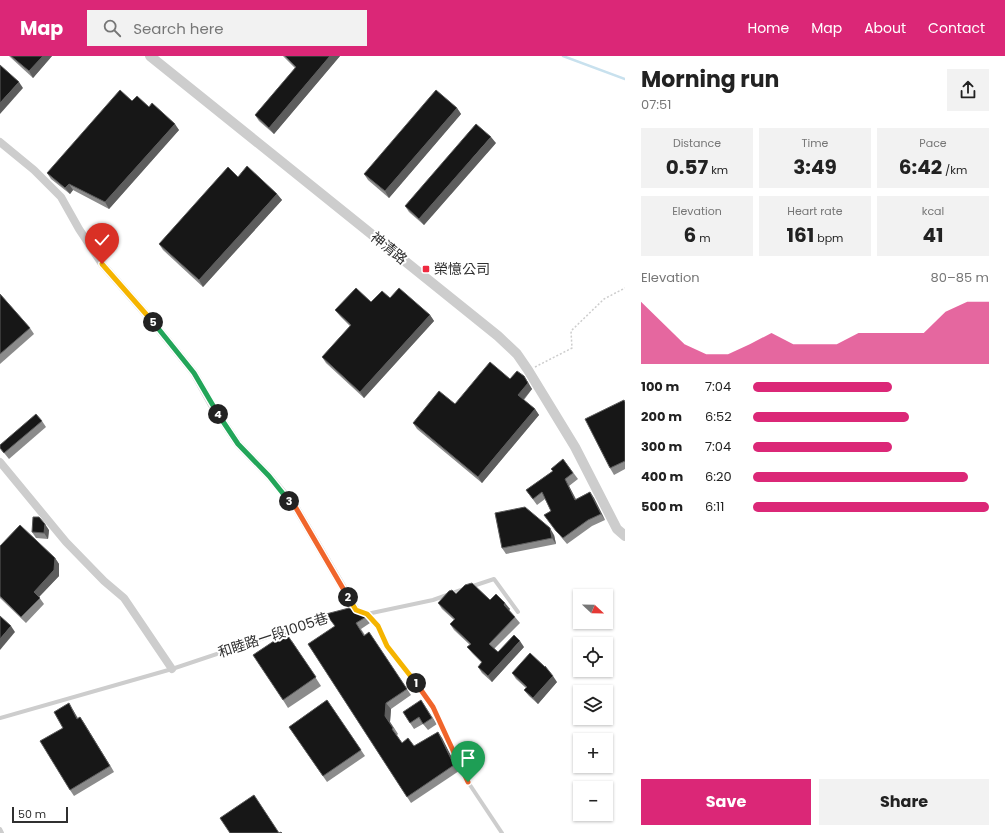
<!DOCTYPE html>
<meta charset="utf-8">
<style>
:root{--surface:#fff;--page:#f2f2f2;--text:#222;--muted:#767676;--accent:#db2777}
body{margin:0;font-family:Poppins,"Noto Sans TC",sans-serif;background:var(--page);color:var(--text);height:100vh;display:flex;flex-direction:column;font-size:15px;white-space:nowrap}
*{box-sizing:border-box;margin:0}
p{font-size:13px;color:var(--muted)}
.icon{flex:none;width:22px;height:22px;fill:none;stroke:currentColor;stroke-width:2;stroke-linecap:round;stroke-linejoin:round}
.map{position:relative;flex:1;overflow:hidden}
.drawer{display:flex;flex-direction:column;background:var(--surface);width:380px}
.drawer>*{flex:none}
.needle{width:26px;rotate:112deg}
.fabs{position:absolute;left:573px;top:533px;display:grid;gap:8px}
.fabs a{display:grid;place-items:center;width:40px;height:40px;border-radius:0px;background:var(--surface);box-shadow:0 1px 3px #0004;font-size:20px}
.scale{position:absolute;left:12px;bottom:10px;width:56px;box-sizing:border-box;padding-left:4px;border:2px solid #303030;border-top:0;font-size:11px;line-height:14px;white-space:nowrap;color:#303030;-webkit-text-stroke:3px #fff;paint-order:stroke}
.pin{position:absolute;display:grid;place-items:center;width:34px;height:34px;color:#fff;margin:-41px -17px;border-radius:50% 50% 50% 0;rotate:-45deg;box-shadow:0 0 4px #0007}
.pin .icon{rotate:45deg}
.km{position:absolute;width:20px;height:20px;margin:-10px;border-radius:50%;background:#222;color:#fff;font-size:11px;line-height:20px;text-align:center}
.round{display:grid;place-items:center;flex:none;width:42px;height:42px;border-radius:0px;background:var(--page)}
.summary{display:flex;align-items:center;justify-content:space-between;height:68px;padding:0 16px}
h1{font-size:22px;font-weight:700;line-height:30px}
.metrics{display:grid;grid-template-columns:repeat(3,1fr);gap:6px;height:68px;padding:4px 16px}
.metrics div{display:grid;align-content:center;border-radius:0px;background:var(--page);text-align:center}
.metrics b{font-size:20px;font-weight:700}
.metrics small{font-size:11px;font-weight:400}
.metrics p{font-size:11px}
.chart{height:112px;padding:8px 16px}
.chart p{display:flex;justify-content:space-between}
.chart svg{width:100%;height:72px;margin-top:4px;fill:var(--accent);opacity:.7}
.cta{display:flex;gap:8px;margin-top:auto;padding:8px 16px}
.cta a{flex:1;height:46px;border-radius:0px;background:var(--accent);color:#fff;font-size:16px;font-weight:700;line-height:46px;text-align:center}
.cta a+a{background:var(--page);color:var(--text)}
ul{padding:0 16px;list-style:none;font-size:13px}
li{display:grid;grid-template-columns:64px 48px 1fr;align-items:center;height:30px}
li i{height:10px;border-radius:5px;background:var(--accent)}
header{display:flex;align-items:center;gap:24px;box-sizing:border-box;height:56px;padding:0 20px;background:var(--accent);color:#fff}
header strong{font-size:19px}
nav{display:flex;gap:22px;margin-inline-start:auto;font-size:14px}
.search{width:280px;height:36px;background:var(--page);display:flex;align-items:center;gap:10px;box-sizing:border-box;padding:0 14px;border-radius:0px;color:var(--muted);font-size:15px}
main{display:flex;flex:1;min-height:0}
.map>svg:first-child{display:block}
</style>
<header>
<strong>Map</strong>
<div class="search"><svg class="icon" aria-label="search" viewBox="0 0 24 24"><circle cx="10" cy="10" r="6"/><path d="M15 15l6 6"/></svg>Search here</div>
<nav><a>Home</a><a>Map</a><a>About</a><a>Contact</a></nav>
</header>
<main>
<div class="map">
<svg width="625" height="777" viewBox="0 0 625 777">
<rect width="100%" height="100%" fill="#fff"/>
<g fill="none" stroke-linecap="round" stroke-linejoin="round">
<!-- stream -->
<path stroke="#c8e1ee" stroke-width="2.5" d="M563,0l62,23"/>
<!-- path -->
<path stroke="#cdcdcd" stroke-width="1.5" stroke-dasharray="2 2" stroke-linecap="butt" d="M535,311l37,-19 -1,-17 33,-32 21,-11"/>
<!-- service -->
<g stroke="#cdcdcd" stroke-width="4">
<path d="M470,531l24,-8 24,33"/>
<path d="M355,554l12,4 11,12 9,20 46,61 16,35 19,40 34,51"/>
<path d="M367,558l66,-14 31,-11"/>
<path d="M0,662l172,-49 161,-54"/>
<path d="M0,773l2,4"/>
</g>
<!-- minor -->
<g stroke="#cdcdcd" stroke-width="8">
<path d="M0,86l34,28 27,27 18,32 23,35 50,57 42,52 18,32 26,39 31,32 27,32 60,102"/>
<path d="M0,406l66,80 38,39 20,17 48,71"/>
</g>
<!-- tertiary -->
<path stroke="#cdcdcd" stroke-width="10" d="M150,0l348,280 19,18 11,16 47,77 42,82 8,7"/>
</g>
<!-- wall -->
<g fill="#8b8b8b">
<path d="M9,0h43l-19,22z"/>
<path d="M283,0h57l-66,78 -15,-13 -4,-6 40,-47z"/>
<path d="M132,45l17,6 30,23 -70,79 -36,-19 -3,4 -19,-15 -4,-6z"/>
<path d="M457,52l4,6 -72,84 -21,-18 -4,-6z"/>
<path d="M496,87l-72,82 -15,-13 -4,-6z"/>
<path d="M238,121l39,17 5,6 -79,87 -40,-37 -4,-6z"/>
<path d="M0,238l30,34 4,6 -34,30z"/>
<path d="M390,242l40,17 4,6 -70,77 -38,-35 -4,-6 28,-31 -10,-10 -5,-6z"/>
<path d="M524,320l8,13 -8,11 11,9 4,6 -57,68 -65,-54 -4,-6 42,-19 55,-25z"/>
<path d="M625,345v68l-11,6 -4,-7z"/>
<path d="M42,365l4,6 -37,32 -9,-11z"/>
<path d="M563,403l15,20 -9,7 7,13 14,-7 4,6 11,22 -13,6 -25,18 -6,-7 -17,-22 7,-4 -6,-12 -8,6 -11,-15 27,-19z"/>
<path d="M49,474l-1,9 -12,-1 -4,-6z"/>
<path d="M554,479l2,9 -50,10 -4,-6z"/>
<path d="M0,490l55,12 4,6v12l-20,21 5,7 -18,19 -26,-25z"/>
<path d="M456,538l34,6 20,9 -1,1 6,7 5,6 -26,26 4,3 26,-5 -32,35 -10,-9 -4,-6 4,-4 -10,-10 -5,-6 3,-2 -16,-15 -4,-6 4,-4 -12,-11 -4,-6z"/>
<path d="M366,561l4,6 -9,6 4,6 4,-3 42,63 -20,14 -1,13 8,12 -1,1 5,8 12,3 24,-14 4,6 17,33 -48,32 -103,-159z"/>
<path d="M292,585l29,45 -33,22 -5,-8z"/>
<path d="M512,617l45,9 -19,22 -9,-8 -5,-6 2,-2 -10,-9z"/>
<path d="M327,644l38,56 -38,26 -38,-55z"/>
<path d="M421,644l16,24 -9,6 -5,-6 -9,5 -4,-6z"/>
<path d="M73,654l5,8 2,-1 4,6 30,49 -40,24 -4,-6 -7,-62z"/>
</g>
<!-- shaded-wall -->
<g fill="#5d5d5d">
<path d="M43,0h9l-19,22 -4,-7z"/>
<path d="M330,0h10l-66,78 -5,-6z"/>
<path d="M19,26l4,6 -23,26v-11z"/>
<path d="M457,52l4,6 -72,84 -4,-7z"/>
<path d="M175,68l4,6 -70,79 -4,-7z"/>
<path d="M491,81l5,6 -72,82 -5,-6z"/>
<path d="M69,128l4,6 -3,4 -5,-6z"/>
<path d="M277,138l5,6 -79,87 -4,-7z"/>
<path d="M430,259l4,6 -70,77 -4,-6z"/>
<path d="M524,320l8,13 -10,12 -4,-6z"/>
<path d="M535,353l4,6 -57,68 -4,-6z"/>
<path d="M565,423l4,7 10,20 -4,-6z"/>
<path d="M590,436l4,6 11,22 -4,-6z"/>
<path d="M45,468l4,6 -1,9 -4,-6z"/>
<path d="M550,472l4,7 2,9 -4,-6z"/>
<path d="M55,502l4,6v12l-21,22 -4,-6z"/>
<path d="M505,547l5,6 -2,2 -4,-6z"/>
<path d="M11,570l4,6 -15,18v-11z"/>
<path d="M520,585l4,6 -32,35 -4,-6z"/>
<path d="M553,620l4,6 -19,22 -5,-6z"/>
<path d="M69,647l4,7 8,15 -4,-6z"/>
<path d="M386,647l5,6 -1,13 8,12 -13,-18z"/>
<path d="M80,661l4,6 30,49 -4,-6z"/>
<path d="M438,676l4,6 17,33 -5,-6z"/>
</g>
<!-- building -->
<g fill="#171717" stroke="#5d5d5d">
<path d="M11,0h32l-14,15z"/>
<path d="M285,0h45l-61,72 -14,-13 41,-48z"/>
<path d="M0,9l19,17 -19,21z"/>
<path d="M120,34l12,11 5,-5 12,11 3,-4 23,21 -70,78 -36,-18 -4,4 -18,-15z"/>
<path d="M436,34l21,18 -72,83 -21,-17z"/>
<path d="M476,68l15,13 -72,82 -14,-13z"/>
<path d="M247,110l30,28 -78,86 -40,-36 69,-77 10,10z"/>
<path d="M356,232l15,14 11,-11 8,7 9,-10 31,27 -70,77 -38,-35 29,-32 -16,-15z"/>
<path d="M0,238l30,34 -30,26z"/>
<path d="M490,306l20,17 7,-8 7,5 4,7 -10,12 17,14 -57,68 -65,-54 26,-32 16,13z"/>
<path d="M624,344l1,2v59l-15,7 -25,-49z"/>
<path d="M36,358l6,7 -38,32 -4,-5v-3z"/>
<path d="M563,403l10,14 -8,6 10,21 15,-8 11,22 -13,6 -25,18 -7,-7 -12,-16 7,-4 -9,-19 -9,7 -7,-9 27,-19 -2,-2z"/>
<path d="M525,451l25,21 2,10 -50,10 -7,-35z"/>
<path d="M33,461h6l6,7 -1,9 -12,-1z"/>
<path d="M20,469l35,33 -1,12 -20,22 6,6 -19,19 -21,-21v-50z"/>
<path d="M472,527l18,17 6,-6 9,9 -1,2 11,12 -26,27 9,8 16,-17 6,6 -32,35 -10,-9 4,-5 -15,-15 4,-3 -21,-20 5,-5 -17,-16 11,-12 3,-1 4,4 9,-9z"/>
<path d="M349,552l2,1h3l8,4 4,4 -10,6 8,13 5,-4 38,57 -21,14 -1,13 8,12 -1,1 10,14 6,-5 6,8 24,-14 16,33 -47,32 -99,-153 27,-18 -9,-12z"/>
<path d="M0,560l11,10 -11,13z"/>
<path d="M286,577l30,44 -33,23 -30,-45z"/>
<path d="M530,597l15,14v-1l8,10 -20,22 -9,-8 3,-3 -15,-14z"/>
<path d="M327,644l34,50 -38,26 -34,-49z"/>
<path d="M421,644l11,18 -9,6 -4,-7 -9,6 -7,-11z"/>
<path d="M69,647l8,16 3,-2 30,49 -40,24 -30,-49 23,-13 -9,-16z"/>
<path d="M254,739l25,38 2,-1 1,1h-52l-10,-15z"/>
</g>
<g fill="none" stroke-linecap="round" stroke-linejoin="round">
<!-- split-1 casing -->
<g stroke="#fff" stroke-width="8">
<path id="split-1" d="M416,627l17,24 16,35 19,40"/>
</g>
<!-- split-2 casing -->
<g stroke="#fff" stroke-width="8">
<path id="split-2" d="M348,541l8,13 11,4 11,12 9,20 29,37"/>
</g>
<!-- split-3 casing -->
<g stroke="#fff" stroke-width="8">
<path id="split-3" d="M289,445l7,7 52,89"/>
</g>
<!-- split-4 casing -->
<g stroke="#fff" stroke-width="8">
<path id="split-4" d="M218,358l20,30 31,32 20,25"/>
</g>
<!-- split-5 casing -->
<g stroke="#fff" stroke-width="8">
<path id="split-5" d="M153,266l41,51 24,41"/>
</g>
<!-- split-6 casing -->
<g stroke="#fff" stroke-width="8">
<path id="split-6" d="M102,208l51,58"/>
</g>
<!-- split-1 -->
<use href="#split-1" stroke="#f0652b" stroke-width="5"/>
<!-- split-2 -->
<use href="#split-2" stroke="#f5b400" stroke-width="5"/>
<!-- split-3 -->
<use href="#split-3" stroke="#f0652b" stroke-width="5"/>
<!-- split-4 -->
<use href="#split-4" stroke="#22a559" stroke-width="5"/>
<!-- split-5 -->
<use href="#split-5" stroke="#22a559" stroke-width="5"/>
<!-- split-6 -->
<use href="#split-6" stroke="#f5b400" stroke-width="5"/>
</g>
<!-- markers -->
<rect fill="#ef2940" stroke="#fff" stroke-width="1.5" x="422" y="209" width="8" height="8" rx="2"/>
<g text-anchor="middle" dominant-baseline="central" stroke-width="4" stroke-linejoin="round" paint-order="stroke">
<!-- street labels -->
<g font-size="14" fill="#303030" stroke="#fff">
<text transform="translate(389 192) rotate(39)">神清路</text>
<text transform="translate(273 579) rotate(-18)">和睦路一段1005巷</text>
</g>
<!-- poi labels -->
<g font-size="14" fill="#303030" stroke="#fff" text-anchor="start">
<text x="434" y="213">榮憶公司</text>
</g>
</g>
</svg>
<div class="fabs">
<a><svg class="needle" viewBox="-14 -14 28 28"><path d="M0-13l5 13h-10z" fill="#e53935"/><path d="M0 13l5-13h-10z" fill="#767676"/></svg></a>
<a><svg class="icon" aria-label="locate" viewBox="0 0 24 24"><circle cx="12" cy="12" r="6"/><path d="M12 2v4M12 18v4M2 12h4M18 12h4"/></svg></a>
<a><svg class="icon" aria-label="layers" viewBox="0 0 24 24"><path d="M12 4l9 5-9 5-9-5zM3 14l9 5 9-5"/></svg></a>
<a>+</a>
<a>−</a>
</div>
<div class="scale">50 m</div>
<div class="pin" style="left:468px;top:726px;background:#1e9e55"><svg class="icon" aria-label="arrive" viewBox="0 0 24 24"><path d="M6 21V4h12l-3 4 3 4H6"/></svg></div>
<div class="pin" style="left:102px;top:208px;background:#d93025"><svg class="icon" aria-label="check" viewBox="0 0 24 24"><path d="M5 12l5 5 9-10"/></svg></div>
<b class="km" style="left:416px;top:627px">1</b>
<b class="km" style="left:348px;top:541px">2</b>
<b class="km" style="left:289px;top:445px">3</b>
<b class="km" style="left:218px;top:358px">4</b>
<b class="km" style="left:153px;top:266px">5</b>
</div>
<section class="drawer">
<div class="summary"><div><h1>Morning run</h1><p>07:51</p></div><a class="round"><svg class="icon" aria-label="share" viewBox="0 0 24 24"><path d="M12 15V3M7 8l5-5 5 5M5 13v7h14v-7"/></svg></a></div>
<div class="metrics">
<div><p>Distance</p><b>0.57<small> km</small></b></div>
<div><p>Time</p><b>3:49</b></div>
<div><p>Pace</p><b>6:42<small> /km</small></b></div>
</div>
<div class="metrics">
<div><p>Elevation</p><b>6<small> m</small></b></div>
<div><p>Heart rate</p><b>161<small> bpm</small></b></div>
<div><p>kcal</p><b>41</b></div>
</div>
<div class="chart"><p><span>Elevation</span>80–85 m</p>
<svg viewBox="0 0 160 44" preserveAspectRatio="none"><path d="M0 44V6L10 19L20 32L30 38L40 38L50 32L60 25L70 32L80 32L90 32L100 25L110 25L120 25L130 25L140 12L150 6L160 6V44z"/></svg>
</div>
<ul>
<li><b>100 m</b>7:04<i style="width:59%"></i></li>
<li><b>200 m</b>6:52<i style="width:66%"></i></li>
<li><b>300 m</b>7:04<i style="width:59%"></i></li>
<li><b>400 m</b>6:20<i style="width:91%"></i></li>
<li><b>500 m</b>6:11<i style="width:100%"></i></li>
</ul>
<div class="cta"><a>Save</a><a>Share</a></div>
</section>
</main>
